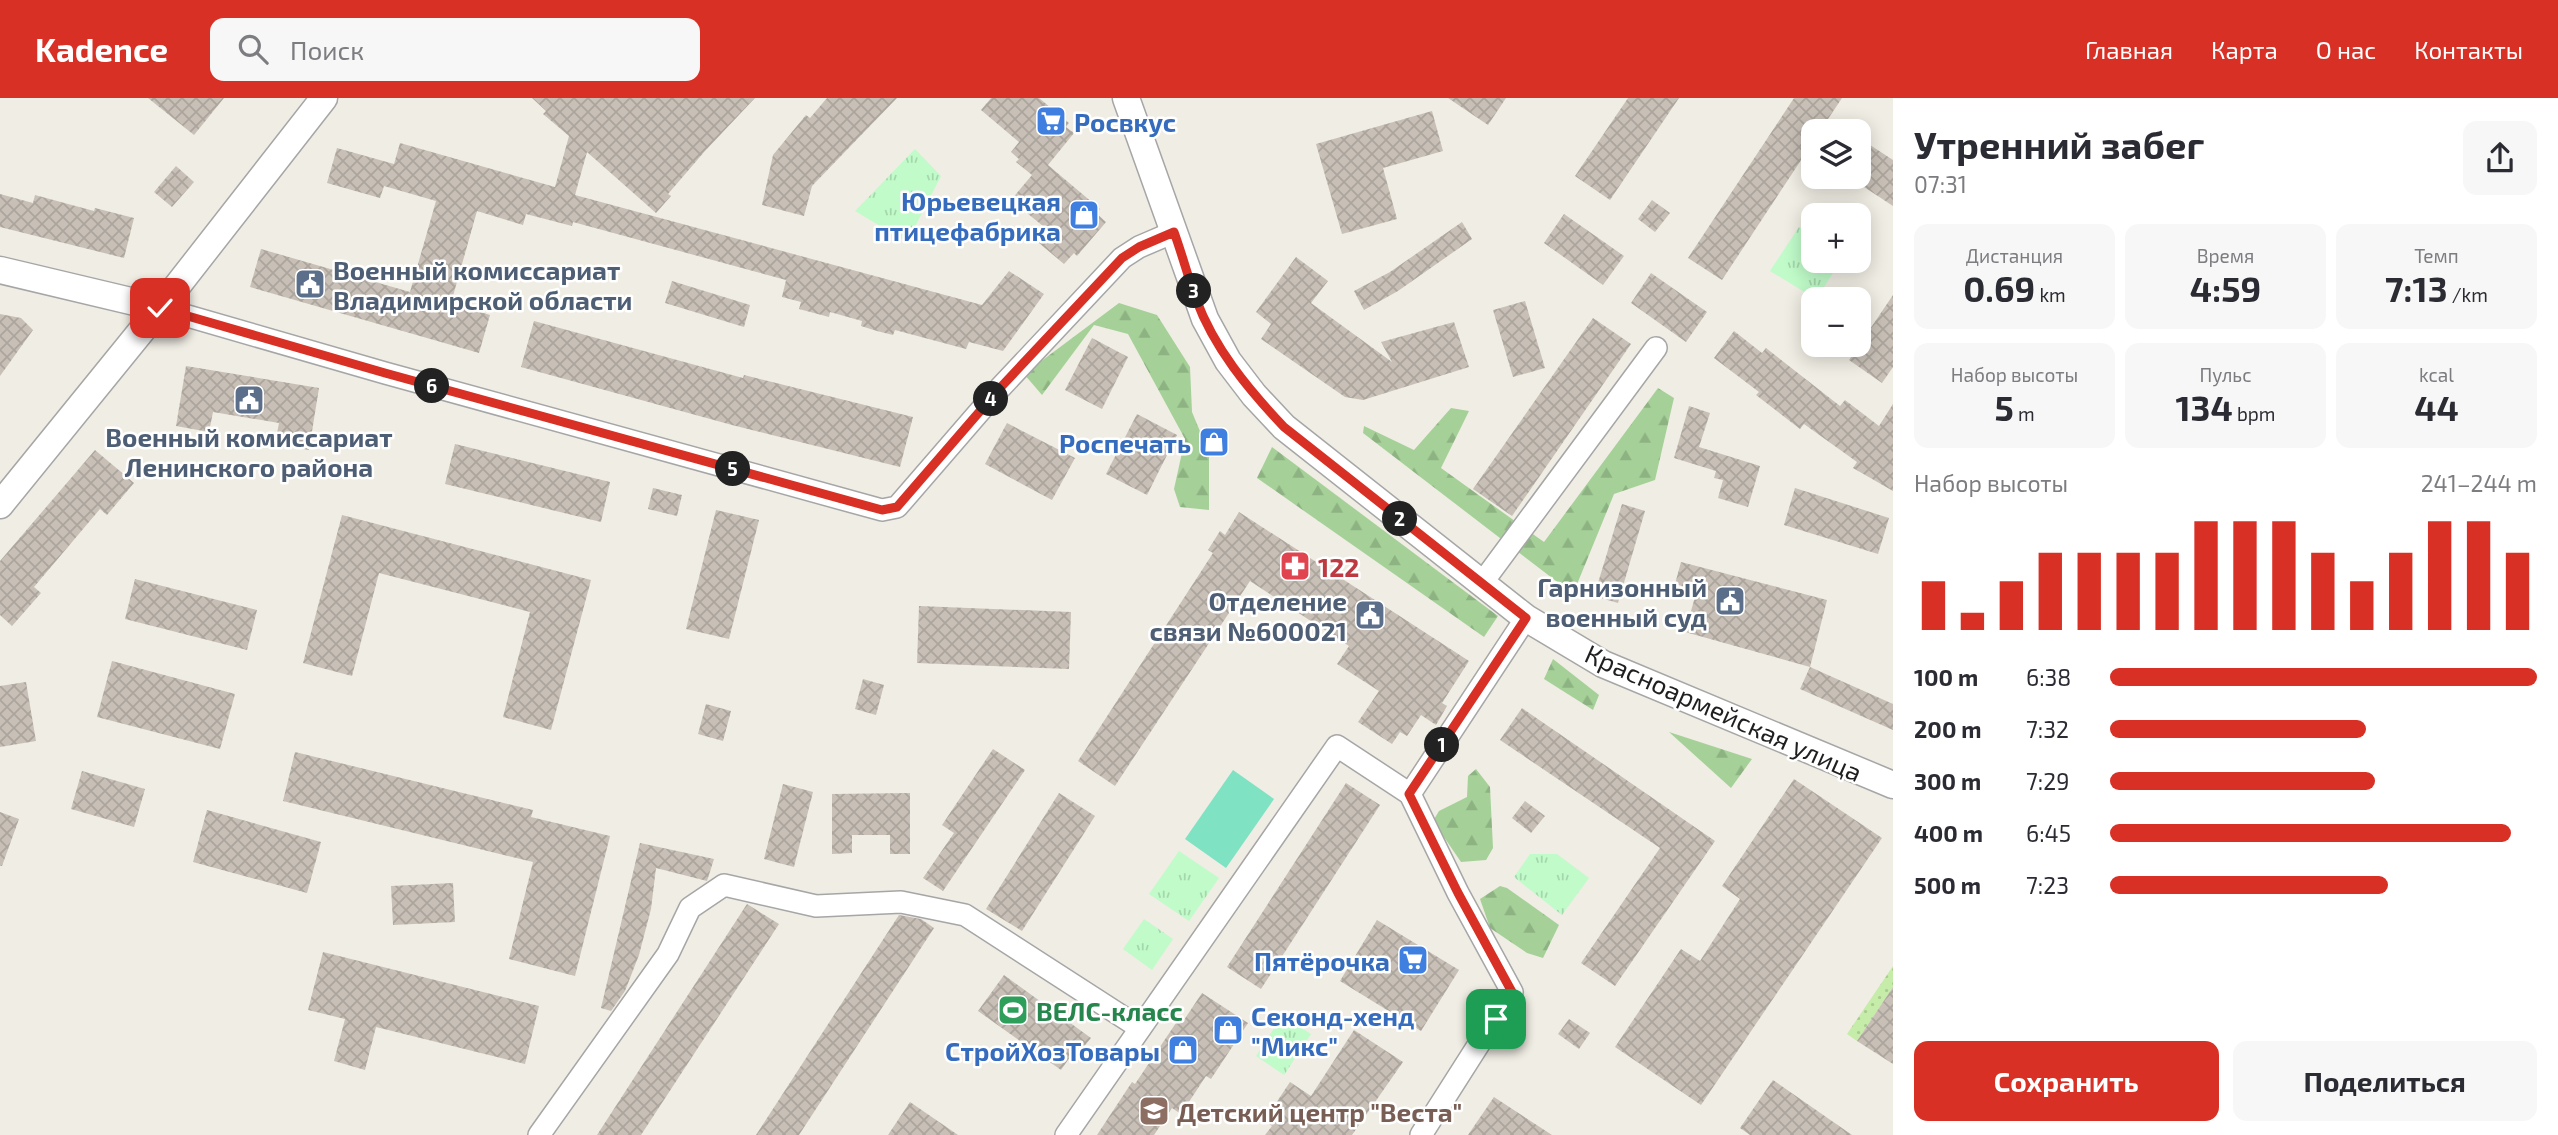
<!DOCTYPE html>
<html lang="ru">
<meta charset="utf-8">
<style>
:root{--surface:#fff;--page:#f7f7f7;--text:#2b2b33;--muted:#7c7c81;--accent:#d93025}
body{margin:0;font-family:"Exo 2",sans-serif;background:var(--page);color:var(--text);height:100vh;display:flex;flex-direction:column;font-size:26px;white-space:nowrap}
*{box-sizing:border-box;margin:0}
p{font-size:23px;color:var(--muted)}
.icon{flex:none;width:38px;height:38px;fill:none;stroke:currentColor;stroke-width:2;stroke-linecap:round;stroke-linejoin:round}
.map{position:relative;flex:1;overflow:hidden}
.details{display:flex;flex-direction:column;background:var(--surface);width:665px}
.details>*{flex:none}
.fabs{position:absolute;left:1801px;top:21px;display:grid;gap:14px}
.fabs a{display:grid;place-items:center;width:70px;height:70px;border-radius:14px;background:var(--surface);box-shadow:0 4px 18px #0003;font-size:35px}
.pin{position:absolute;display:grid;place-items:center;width:60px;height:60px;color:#fff;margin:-30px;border-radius:14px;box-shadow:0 4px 10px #0006}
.km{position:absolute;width:35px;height:35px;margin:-18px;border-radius:50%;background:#222;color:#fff;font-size:19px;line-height:35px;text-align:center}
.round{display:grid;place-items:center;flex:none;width:74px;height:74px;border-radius:14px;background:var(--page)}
.summary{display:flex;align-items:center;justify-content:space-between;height:119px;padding:0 21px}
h1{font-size:38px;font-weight:700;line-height:52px}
.stats{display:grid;grid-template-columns:repeat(3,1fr);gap:10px;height:119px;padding:7px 21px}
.stats div{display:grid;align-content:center;border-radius:14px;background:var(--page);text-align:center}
.stats b{font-size:35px;font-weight:700}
.stats small{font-size:19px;font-weight:400}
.stats p{font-size:19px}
.chart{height:196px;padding:14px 21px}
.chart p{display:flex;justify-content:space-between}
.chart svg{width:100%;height:126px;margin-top:7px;stroke:var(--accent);stroke-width:6}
.button{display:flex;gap:14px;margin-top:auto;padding:14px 21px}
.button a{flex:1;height:80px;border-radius:14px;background:var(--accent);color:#fff;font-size:28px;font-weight:700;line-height:80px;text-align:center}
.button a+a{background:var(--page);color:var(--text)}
ul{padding:0 21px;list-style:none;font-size:23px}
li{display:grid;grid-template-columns:112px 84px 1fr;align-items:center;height:52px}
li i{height:18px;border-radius:9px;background:var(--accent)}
header{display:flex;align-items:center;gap:42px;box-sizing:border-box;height:98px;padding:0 35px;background:var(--accent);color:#fff}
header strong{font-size:33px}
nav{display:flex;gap:38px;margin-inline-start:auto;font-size:24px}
.search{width:490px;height:63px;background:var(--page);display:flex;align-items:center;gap:18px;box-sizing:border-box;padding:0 24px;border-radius:14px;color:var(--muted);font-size:26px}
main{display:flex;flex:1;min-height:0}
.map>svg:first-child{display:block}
</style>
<header>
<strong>Kadence</strong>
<div class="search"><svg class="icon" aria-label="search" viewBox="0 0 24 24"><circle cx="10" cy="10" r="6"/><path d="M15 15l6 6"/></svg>Поиск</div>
<nav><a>Главная</a><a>Карта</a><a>О нас</a><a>Контакты</a></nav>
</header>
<main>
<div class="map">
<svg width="1893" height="1037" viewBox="0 0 1893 1037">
<defs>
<pattern id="grass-dots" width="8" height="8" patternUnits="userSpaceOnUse" patternTransform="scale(1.75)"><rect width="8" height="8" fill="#c5eca8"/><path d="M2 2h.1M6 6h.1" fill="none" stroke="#a9ca90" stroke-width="1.8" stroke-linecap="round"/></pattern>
<pattern id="forest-firs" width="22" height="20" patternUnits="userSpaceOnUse" patternTransform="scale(1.75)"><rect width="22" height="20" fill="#a5d198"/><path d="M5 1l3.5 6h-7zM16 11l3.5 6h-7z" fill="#8eb383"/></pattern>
<pattern id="park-tufts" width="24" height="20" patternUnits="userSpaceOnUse" patternTransform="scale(1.75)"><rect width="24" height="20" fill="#c0fbc9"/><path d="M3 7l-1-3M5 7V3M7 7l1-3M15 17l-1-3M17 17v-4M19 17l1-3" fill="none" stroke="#a5d7ac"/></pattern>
<pattern id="building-cross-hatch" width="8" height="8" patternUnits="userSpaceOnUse" patternTransform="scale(1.75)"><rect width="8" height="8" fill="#c8c0b7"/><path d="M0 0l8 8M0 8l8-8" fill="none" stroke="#aba59d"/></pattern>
</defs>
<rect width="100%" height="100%" fill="#f0ede4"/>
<!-- grass -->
<path fill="url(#grass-dots)" d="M1893,868v21l-36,54 -10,-7z"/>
<!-- forest -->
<g fill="url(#forest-firs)">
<path d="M1119,205l38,12 33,52 2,45 17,41v57l-29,-3 -6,-18 11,-50 -57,-105 -34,-9 -52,70 -18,-21z"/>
<path d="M1658,290l16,10 -19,82 -41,14 -41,100 -210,-161 1,-7 50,24 37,-42 18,3 -28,57 103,74z"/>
<path d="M1272,349l226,169 -14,21 -227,-159z"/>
<path d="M1553,561l46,36 -6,15 -49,-31z"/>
<path d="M1669,634l83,27 -21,29z"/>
<path d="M1476,671l14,18 3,61 -7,12 -25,2 -28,-41 6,-10 28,-14 1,-21z"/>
<path d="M1500,788l7,2 52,37 -16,33 -16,-5 -37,-25 -10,-29z"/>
</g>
<!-- park -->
<g fill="url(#park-tufts)">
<path d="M915,51l26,27 -34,66 -52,-31z"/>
<path d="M1799,129l14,9v25h28l-25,38 -46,-28z"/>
<path d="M1179,753l40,27 -30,43 -40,-27z"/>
<path d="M1530,756h27l32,24 -27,37 -48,-38z"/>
<path d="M1144,821l29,20 -21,31 -29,-21z"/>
<path d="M1282,918l29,18 -27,41 -28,-19z"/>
</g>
<!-- pitch -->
<path fill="#7fe2c2" d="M1233,672l41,29 -48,69 -41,-29z"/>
<!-- building -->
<g fill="url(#building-cross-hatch)">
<path d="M148,0h76l-30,37z"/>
<path d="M532,0h223l-50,53 -37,43 3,2 -15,17 -69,-61 -12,43 407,110 27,-34 35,23 -41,57 -34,-9 -3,7 -71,-19 -2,5 -16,-4 -16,-5 1,-5 -32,-9 -1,5 -30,-8 2,-7 -19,-5 4,-17 -213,-58 -1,4 -46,-12 -3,11 -46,-14 -26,92 39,12 -11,38 -229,-66 11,-38 149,43 26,-91 -52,-15 -4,12 -53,-15 10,-35 57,16 6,-21 155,44 14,-51 -26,-22 3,-3z"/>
<path d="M827,0h70l-85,88 -8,30 -42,-11 11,-50 33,-40 4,3z"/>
<path d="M991,0h48l30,25 -3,4 8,6 -26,32 52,44 -4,4 10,9 -29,34 -3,-3 -10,11 -25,-21 10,-12 -38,-31 21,-25 -16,-13 3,-3 -8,-7 8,-10 -38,-32z"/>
<path d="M1448,0h58l-18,27z"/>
<path d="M1628,0h51l-69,102 -35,-24z"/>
<path d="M1794,0h48l-22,33h-7v11l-91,138 -34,-22z"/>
<path d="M1432,13l11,40 -60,17 14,51 -55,15 -26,-90z"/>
<path d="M1867,45l26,17v46l-35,-23v-27z"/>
<path d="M176,68l18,16 -22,25 -18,-15z"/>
<path d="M0,96l33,9 2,-8 59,16 1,-3 39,10 -10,40 -124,-31z"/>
<path d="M1652,102l18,13 -15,19 -17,-13z"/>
<path d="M1564,116l60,42 -21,29 -59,-42z"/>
<path d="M1462,124l10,17 -74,52 -34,19 -10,-19 36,-19z"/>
<path d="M1296,159l32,24 -17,22 81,59 -11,-20 73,-20 15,45 -106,33 -18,-3 -84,-58 10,-15 -15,-12z"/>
<path d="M1651,175l56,39 -21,30 -55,-39z"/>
<path d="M672,183l78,24 -6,22 -79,-24z"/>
<path d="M1893,197v72l-11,16 -33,-23z"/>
<path d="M1525,203l20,67 -32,9 -20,-67z"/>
<path d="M0,216l21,4 12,12 -33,46z"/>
<path d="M1593,220l38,26 -119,172 -39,-27z"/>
<path d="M534,223l209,57 1,-3 169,42 -13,50 -168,-42 -211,-58z"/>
<path d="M1734,233l28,22 4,-5 74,58 5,-6 34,26 14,-22v87l-40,-23 4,-6 -53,-38 -4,5 -44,-34 3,-3 -45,-34z"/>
<path d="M1092,240l36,19 -26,52 -37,-19z"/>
<path d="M186,268l133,22 -10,62 -34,-6 4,-21 -66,-11 -4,20 -33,-6z"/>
<path d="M1689,308l21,7 -11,34 61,19 -12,41 -30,-9 5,-18 -9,-2 2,-7 -42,-13z"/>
<path d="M1137,316l40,21 -30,60 -41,-21z"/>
<path d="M1007,325l68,35 -23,42 -67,-36z"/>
<path d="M455,346l155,38 -9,40 -156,-38z"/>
<path d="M95,352l39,33 -27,32 -7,-6 -66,78 7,6 -29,33 -12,-11v-54z"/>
<path d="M653,390l29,7 -5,21 -29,-7z"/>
<path d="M1795,390l94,30 -11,36 -94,-29z"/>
<path d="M1622,406l23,7 -27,92 -24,-7z"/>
<path d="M716,412l43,10 -30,119 -43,-10z"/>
<path d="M1239,414l230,149 -27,42 5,3 -11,19 -15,-10 -14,21 -7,-4 -8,12 -34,-22 21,-31 -42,-27 12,-18 -99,-65 -135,205 -37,-25 124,-191 11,-17 -5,-3 12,-19 5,4z"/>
<path d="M342,417l249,65 -40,150 -48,-13 27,-105 -151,-39 -27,103 -49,-13z"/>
<path d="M1681,464l146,38 -17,67 -125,-35 12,-42 -22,-6z"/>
<path d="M135,481l122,31 -10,40 -122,-31z"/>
<path d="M919,508l152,6 -2,57 -152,-6z"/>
<path d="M112,563l123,33 -15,55 -123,-32z"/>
<path d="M1810,569l83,37v26l-93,-41z"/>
<path d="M863,581l21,6 -8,30 -21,-6z"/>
<path d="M26,584l10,59 -36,6v-61z"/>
<path d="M706,606l25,7 -8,30 -25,-7z"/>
<path d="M1522,610l193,133 -100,145 -34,-23 79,-115 -160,-108z"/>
<path d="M993,651l32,21 -82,121 -20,-13 31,-45 -12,-8z"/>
<path d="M295,654l238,58 -2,7 79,19 -35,140 -66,-17 24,-97 -250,-61z"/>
<path d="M82,673l63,18 -11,38 -63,-18z"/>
<path d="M1794,681l88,59 -181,267 -86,-58 66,-98 19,12 40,-62 -18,-13z"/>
<path d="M1346,685l34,22 -119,184 -34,-22z"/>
<path d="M783,686l30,8 -19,75 -30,-8z"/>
<path d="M910,695v61h-20v-19h-38v18l-20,1v-60z"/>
<path d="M1059,695l36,23 -73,115 -36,-22z"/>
<path d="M1525,703l20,15 -14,17 -19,-15z"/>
<path d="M207,712l114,32 -14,51 -114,-31z"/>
<path d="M0,714l19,7 -17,47h-2z"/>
<path d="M640,745l74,16 -7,22 -51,-13 -5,41 -12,46 -14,36 -14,20 -10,-3z"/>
<path d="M453,785l2,39 -62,3 -2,-39z"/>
<path d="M747,806l32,20 -138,211h-44z"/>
<path d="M899,817l22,4 13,9 -135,207h-43z"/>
<path d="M1377,822l82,50 -38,61 -81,-50z"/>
<path d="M323,854l216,54 -14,58 -149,-37 -11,43 -31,-9 11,-42 -37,-9z"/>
<path d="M1004,877l87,63 -10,12 -4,-3 -16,23 -83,-59z"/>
<path d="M1893,889v77l-36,-23z"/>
<path d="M1202,895l46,30 -37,56 -5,-3 -25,38 -9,-6 -18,27h-57l35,-53 3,2 43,-64 4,3z"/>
<path d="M1569,921l21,14 -11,16 -21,-15z"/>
<path d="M1354,932l49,32 -51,73h-87l7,-9 -8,-5 26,-39 21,14z"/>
<path d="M1773,982l79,55h-102l-10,-7z"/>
<path d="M1494,999l58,38h-84z"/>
<path d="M910,1004l48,33h-70z"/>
</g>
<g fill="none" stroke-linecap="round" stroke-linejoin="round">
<!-- minor casing -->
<g stroke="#a6a6a6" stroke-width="24">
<g id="minor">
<path d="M160,210l225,65 497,137 15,-3 103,-119 122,-130 17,-11 35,-15"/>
<path d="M1482,485l174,-235"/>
<path d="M539,1037l129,-181 22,-46 34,-23 92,21 85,-4 64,13 175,113"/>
<path d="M1066,1037l271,-389 73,48"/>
<path d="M1421,1037l91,-143 -54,-99 -48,-99 116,-176"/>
</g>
</g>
<!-- tertiary casing -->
<g stroke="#a6a6a6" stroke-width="29">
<g id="tertiary">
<path d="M1126,0l79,221 23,42 26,34 30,32 242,191 77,46 290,121"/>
<path d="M0,172l160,38"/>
<path d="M0,407l160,-197 164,-210"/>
</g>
</g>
<!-- minor -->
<use href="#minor" stroke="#fff" stroke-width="21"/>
<!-- tertiary -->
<use href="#tertiary" stroke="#fff" stroke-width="26"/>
</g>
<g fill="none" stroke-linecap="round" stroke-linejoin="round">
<!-- route casing -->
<g stroke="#fff" stroke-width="14">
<path id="route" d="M160,210l225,65 497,137 15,-3 103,-119 122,-130 17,-11 35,-15c8,22 14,45 22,67 18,49 52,90 88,128l242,191 -117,176 49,99 54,99 -16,27"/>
</g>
<!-- route -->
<use href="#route" stroke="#d93025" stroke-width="9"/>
</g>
<!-- icons -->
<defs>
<g id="supermarket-square" transform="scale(1.575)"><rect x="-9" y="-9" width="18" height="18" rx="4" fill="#3f7fe0" stroke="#fff"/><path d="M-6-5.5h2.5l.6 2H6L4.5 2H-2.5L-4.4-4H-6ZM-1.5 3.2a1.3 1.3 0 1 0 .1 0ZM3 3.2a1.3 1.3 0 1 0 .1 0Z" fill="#fff"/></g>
<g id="shop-square" transform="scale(1.575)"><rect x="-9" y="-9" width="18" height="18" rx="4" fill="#3f7fe0" stroke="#fff"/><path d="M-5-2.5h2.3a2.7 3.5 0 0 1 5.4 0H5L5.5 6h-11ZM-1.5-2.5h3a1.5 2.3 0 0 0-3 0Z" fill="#fff"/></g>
<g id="civic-square" transform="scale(1.575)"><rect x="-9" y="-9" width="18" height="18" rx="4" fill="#5c6f8a" stroke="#fff"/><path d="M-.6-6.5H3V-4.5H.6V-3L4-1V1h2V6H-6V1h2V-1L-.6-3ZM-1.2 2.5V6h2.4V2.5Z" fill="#fff"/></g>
<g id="pharmacy-square" transform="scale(1.575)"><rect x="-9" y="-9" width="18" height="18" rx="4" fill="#e0444e" stroke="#fff"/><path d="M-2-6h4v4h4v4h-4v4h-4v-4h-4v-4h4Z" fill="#fff"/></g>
<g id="stadium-square" transform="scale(1.575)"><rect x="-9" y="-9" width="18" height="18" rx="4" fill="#2e9e5b" stroke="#fff"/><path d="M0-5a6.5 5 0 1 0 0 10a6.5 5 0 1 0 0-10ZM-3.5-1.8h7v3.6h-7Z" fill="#fff"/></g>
<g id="school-square" transform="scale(1.575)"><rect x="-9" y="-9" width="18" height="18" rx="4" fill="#8d6e63" stroke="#fff"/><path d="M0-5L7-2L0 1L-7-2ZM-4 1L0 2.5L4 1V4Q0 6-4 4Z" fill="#fff"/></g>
</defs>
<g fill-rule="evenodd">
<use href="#supermarket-square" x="1051" y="23"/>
<use href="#shop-square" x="1084" y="117"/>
<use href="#civic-square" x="310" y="186"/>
<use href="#civic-square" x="249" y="302"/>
<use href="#shop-square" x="1214" y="344"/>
<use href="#pharmacy-square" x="1295" y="468"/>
<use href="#civic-square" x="1730" y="503"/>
<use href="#civic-square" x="1370" y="517"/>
<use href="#supermarket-square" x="1413" y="862"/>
<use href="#stadium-square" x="1013" y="912"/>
<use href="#shop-square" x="1228" y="932"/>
<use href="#shop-square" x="1183" y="952"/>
<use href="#school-square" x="1154" y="1013"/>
</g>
<g text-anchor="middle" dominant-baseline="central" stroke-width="5" stroke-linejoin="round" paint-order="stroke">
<!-- shop labels -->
<g font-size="26" font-weight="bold" fill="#366cbe" stroke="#fff" text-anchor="end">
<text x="1074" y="23" text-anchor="start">Росвкус</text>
<text x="1061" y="102">Юрьевецкая<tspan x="1061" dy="30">птицефабрика</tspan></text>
<text x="1191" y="344">Роспечать</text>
<text x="1390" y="862">Пятёрочка</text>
<text x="1251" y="917" text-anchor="start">Секонд-хенд<tspan x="1251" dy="30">"Микс"</tspan></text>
<text x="1160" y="952">СтройХозТовары</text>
</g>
<!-- service labels -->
<g font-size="26" font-weight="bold" fill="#4e5e75" stroke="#fff" text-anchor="end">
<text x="333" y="171" text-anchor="start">Военный комиссариат<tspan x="333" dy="30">Владимирской области</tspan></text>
<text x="249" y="338" text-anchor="middle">Военный комиссариат<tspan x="249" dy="30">Ленинского района</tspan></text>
<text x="1707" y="488">Гарнизонный<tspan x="1707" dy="30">военный суд</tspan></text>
<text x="1347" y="502">Отделение<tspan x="1347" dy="30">связи №600021</tspan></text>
</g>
<!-- health labels -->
<g font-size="26" font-weight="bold" fill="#be3a42" stroke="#fff" text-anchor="start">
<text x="1318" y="468">122</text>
</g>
<!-- street labels -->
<g font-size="26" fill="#1f1f1f" stroke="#fff">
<text transform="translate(1724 614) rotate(24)">Красноармейская улица</text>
</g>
<!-- leisure labels -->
<g font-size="26" font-weight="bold" fill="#27864d" stroke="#fff" text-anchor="start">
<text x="1036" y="912">ВЕЛС-класс</text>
</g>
<!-- education labels -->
<g font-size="26" font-weight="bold" fill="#785e54" stroke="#fff" text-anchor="start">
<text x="1177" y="1013">Детский центр "Веста"</text>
</g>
</g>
</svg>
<div class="fabs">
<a><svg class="icon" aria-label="layers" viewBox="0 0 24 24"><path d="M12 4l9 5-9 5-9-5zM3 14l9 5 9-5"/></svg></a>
<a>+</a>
<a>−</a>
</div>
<div class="pin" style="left:1496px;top:921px;background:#1e9e55"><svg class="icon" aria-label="arrive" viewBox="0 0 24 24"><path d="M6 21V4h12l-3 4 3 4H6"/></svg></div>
<div class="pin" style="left:160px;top:210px;background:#d93025"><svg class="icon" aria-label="check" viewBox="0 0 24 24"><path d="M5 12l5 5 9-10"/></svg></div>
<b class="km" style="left:1442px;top:647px">1</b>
<b class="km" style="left:1400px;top:421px">2</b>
<b class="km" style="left:1194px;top:193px">3</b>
<b class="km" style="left:991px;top:301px">4</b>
<b class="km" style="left:733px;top:371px">5</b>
<b class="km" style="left:432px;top:288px">6</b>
</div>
<section class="details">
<div class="summary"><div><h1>Утренний забег</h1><p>07:31</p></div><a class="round"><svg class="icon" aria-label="share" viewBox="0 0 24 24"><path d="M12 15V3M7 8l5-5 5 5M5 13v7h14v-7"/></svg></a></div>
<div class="stats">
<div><p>Дистанция</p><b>0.69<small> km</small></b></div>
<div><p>Время</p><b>4:59</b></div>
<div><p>Темп</p><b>7:13<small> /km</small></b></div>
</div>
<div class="stats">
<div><p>Набор высоты</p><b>5<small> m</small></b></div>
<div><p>Пульс</p><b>134<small> bpm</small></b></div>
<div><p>kcal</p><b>44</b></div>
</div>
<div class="chart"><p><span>Набор высоты</span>241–244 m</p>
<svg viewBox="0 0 160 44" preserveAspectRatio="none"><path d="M5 44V27M15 44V38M25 44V27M35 44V17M45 44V17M55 44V17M65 44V17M75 44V6M85 44V6M95 44V6M105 44V17M115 44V27M125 44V17M135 44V6M145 44V6M155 44V17"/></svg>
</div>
<ul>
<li><b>100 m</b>6:38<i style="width:100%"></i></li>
<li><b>200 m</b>7:32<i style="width:60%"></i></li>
<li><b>300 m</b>7:29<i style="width:62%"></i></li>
<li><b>400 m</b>6:45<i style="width:94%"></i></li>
<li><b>500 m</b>7:23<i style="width:65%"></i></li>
</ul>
<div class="button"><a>Сохранить</a><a>Поделиться</a></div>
</section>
</main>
